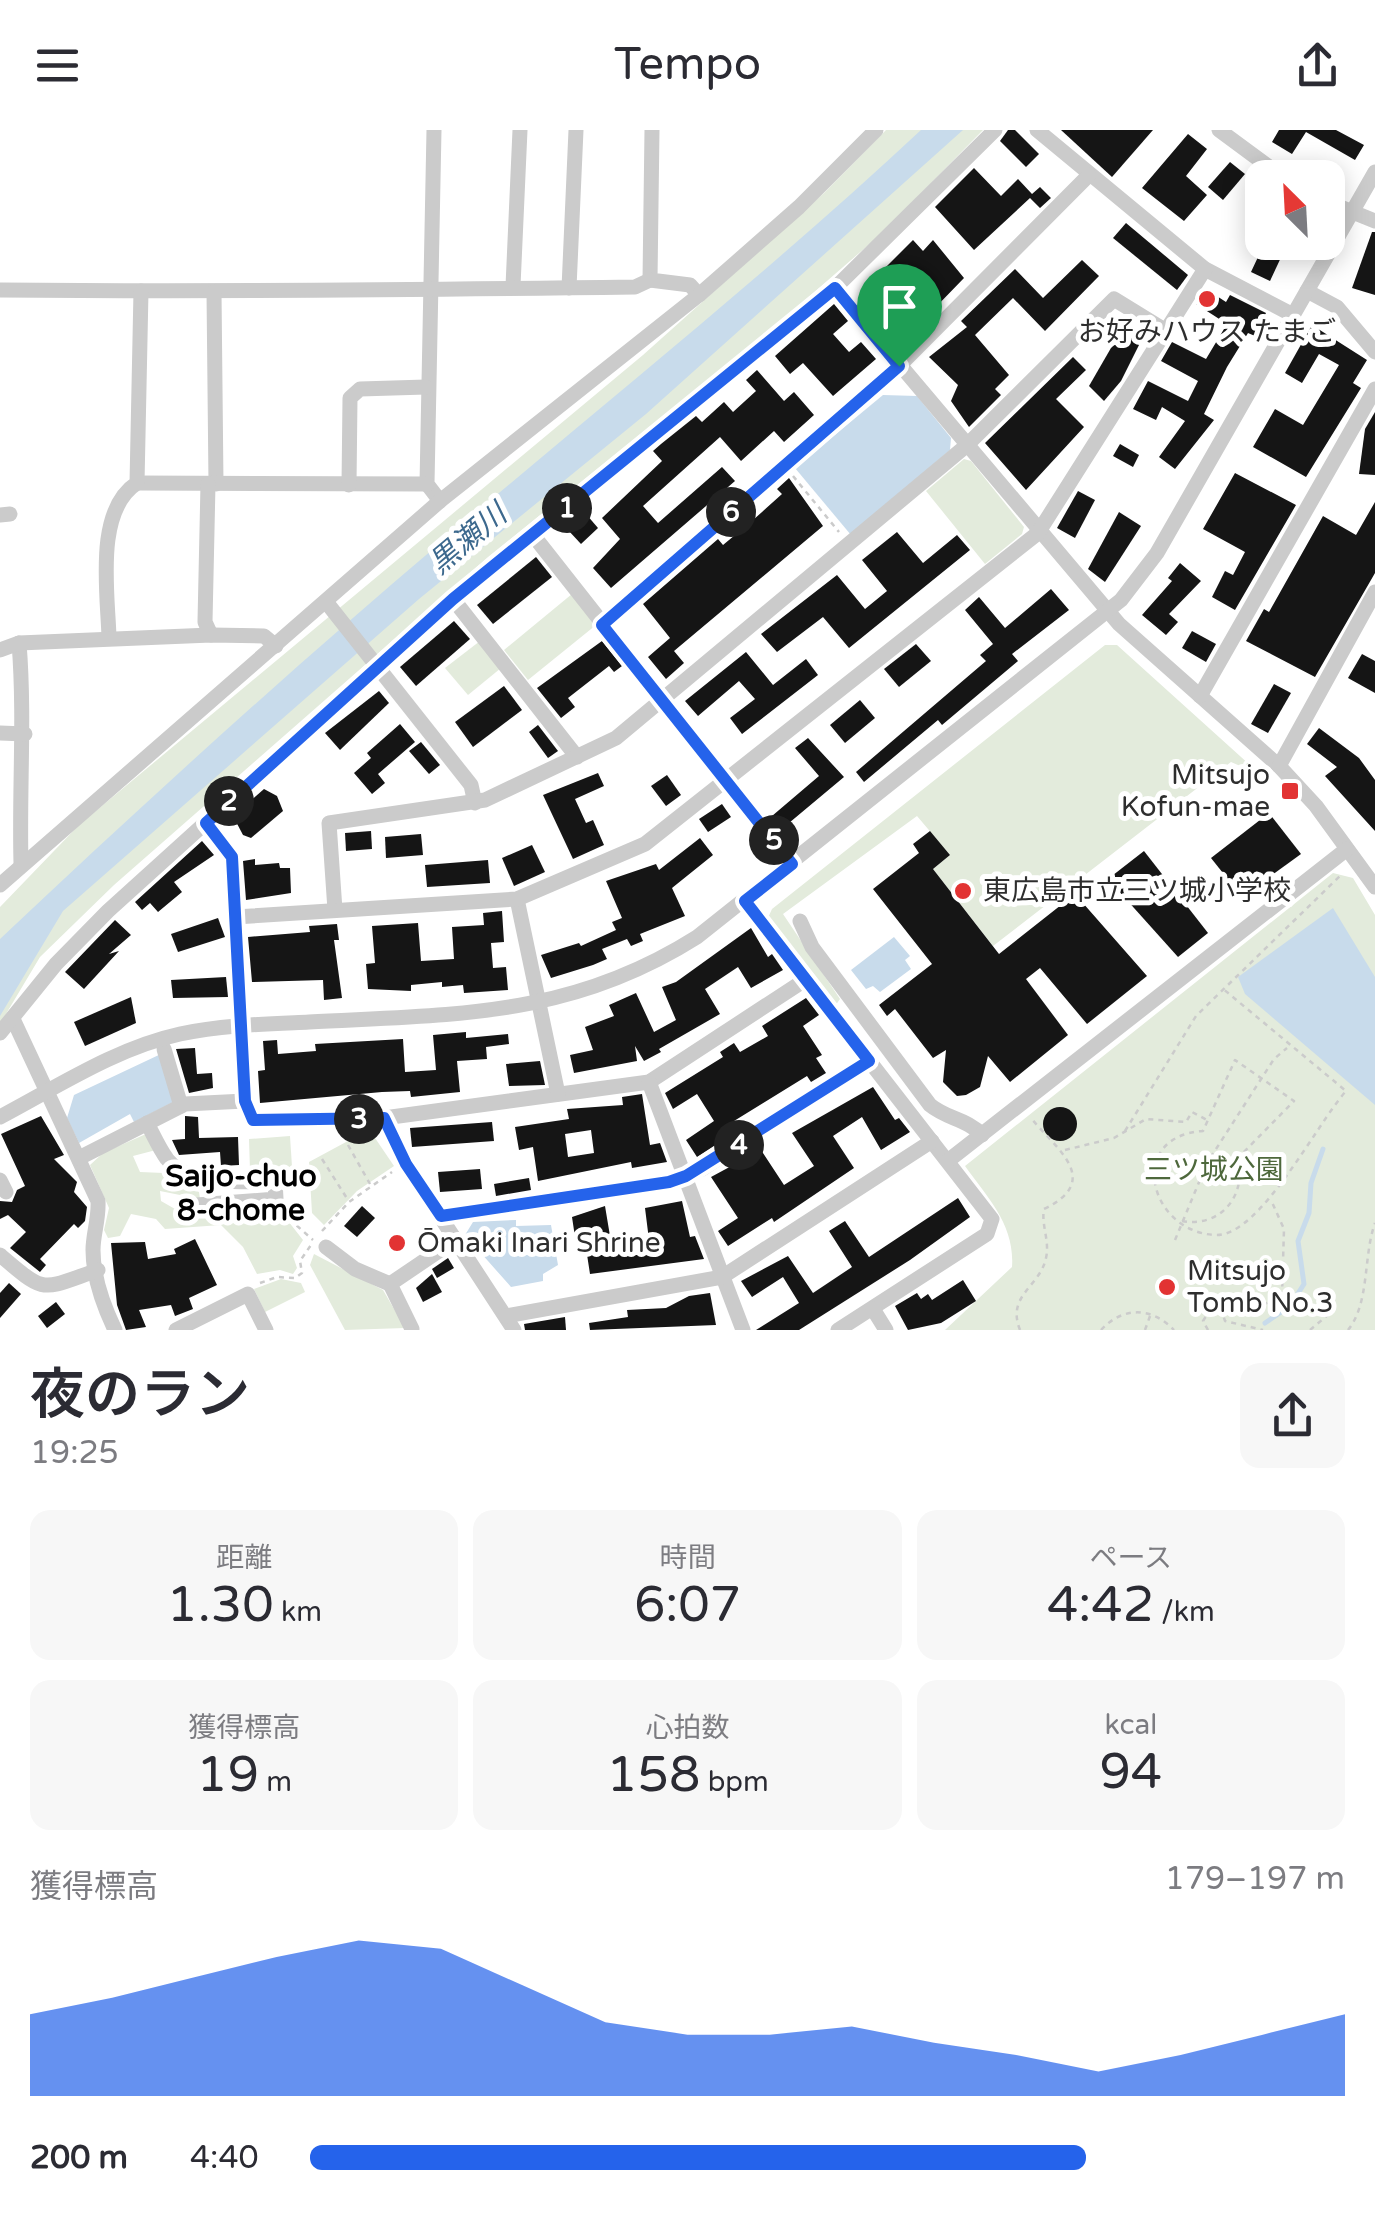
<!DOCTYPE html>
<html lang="ja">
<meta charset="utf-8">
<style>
:root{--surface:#fff;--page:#f7f7f7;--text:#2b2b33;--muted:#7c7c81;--accent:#2563eb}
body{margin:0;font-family:"Varela Round","Noto Sans JP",sans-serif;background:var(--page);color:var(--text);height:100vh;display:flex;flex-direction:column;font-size:38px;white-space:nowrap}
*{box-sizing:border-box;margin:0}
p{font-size:32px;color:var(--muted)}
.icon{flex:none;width:55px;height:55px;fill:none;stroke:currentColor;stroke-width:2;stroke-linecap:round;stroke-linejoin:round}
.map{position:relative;height:1200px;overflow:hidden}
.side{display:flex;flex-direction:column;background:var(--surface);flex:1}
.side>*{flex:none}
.needle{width:65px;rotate:336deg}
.buttons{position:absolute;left:1245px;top:30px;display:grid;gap:20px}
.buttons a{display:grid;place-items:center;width:100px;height:100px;border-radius:20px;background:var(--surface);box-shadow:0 5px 25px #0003;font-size:50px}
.pin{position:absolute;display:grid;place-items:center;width:85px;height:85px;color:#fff;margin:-102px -42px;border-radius:50% 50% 50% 0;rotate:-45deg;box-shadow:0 0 10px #0007}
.pin .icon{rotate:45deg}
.km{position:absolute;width:50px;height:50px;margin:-25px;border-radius:50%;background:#222;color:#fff;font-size:28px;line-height:50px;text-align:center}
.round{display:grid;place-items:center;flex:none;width:105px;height:105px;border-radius:20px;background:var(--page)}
.headline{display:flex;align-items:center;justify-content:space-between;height:170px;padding:0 30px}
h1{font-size:55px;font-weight:600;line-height:75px}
.stats{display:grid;grid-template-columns:repeat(3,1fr);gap:15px;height:170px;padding:10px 30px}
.stats div{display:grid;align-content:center;border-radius:20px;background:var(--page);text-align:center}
.stats b{font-size:50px;font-weight:600}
.stats small{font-size:28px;font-weight:400}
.stats p{font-size:28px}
.chart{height:280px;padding:20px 30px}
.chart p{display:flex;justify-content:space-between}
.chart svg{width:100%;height:180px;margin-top:10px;fill:var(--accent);opacity:.7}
ul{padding:0 30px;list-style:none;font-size:32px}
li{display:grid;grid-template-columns:160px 120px 1fr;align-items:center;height:75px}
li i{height:25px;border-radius:12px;background:var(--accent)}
header{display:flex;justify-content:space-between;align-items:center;height:130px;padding:0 30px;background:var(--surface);font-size:45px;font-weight:600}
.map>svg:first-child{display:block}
</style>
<header><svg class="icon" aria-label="menu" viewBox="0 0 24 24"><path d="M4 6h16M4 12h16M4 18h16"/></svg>Tempo<svg class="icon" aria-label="share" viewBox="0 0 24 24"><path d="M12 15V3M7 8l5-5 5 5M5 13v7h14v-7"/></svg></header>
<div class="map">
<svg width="1375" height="1200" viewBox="0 0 1375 1200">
<rect width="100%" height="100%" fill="#fff"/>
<!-- green -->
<g fill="#e3ebdc">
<path d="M886,0h97l-102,104 -100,87 -293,236 -374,328 -74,72 -40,67v-117l79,-82 564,-470 181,-162z"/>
<path d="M964,329l7,2 53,66 -2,7 -37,30 -59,-73z"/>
<path d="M572,464l24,31 -68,55 -24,-30z"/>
<path d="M480,511l21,27 -33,27 -23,-27z"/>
<path d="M1105,515h12l144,130 -30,-13 -238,184 -60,-77 17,-14 -33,-39 -134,98 57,85 -5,7 -68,-86 5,-11z"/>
<path d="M1333,743l20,5 22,37v415h-430l67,-63c3,-42 -24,-69 -47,-101z"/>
<path d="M146,1004l10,16 -23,6 7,16 24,1 35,19 1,7 -40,-8 1,10 14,8 2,7 104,-4 22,28 -10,16 4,12 -4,6 -13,-4 -23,4 -14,-27 -22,-22 -56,4 -9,-10 -25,-5 -11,22 -12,2 -4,-8 5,-22 -19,-43 13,-12z"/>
<path d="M359,1005h14l21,31 -37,25 -33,34 -12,-12 -3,-51z"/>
<path d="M290,1006l2,31 -42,4 -1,-32z"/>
<path d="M314,1124l69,36 22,38 -60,2 -35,-65z"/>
<path d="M281,1149l20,4 4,9 -40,20 -11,-23z"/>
</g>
<!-- water -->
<g fill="#c8dbeb">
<path d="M921,0h42l-317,284 -227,185 -356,312 -63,105v-77c143,-135 289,-268 439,-395 161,-138 327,-269 482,-414z"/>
<path d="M883,265l34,1 34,42 -1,12 -99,85 -56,-67z"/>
<path d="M1333,778l42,69v128l-130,-111 -7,-17z"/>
<path d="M894,807l16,19 -5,4 6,9 -31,23 -7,-6 -7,3 -15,-19z"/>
<path d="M163,923l14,47 -43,22 -4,-8 -51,29 -12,-25 7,-23z"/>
<path d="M516,1090v6l35,-1 7,40 -15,9v7l-32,6 -46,-52 8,-13z"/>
</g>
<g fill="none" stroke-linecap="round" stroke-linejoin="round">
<!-- stream -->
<path stroke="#c8dbeb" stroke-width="5" d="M1265,1193l25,-17 14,-22 -6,-43 11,-28 2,-30 12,-34"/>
</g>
<!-- building -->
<g fill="#151515" fill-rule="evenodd">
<path d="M1008,0h7l24,24 -13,13 -26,-26z"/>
<path d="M1061,0h92l-41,47z"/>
<path d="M1279,0h57l28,15 -9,15 -49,-28 -14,22 -20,-12z"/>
<path d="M1188,4l19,15 -21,27 21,19 -23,26 -42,-33z"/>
<path d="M1230,32l15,12 -22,26 -15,-13z"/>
<path d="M974,38l27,28 17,-17 14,15 8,-7 11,11 -11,10 -10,-10 -56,52 -39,-43z"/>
<path d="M1126,93l62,52 -11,15 -64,-52z"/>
<path d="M1372,102h3v63l-23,-7z"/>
<path d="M913,110l10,11 10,-11 31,38 -33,34 -8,-8 -27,26 -13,-13 7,-7 -23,-24z"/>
<path d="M1265,112l19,9 -14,30 -19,-9z"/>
<path d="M1082,130l17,16 -54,55 -32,-33 -38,37 34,40 -14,14 6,6 -32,32 -18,-26 7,-16 -29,-28 38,-30 -6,-6 54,-52 28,29z"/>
<path d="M1206,159l20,13 4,-7 36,18 -11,23 -7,-3 -21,34 -23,47 10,6 -39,49 -16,-12 26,-36 -23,-14 -6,13 -23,-11 15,-28 40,20 10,-20 -37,-20 11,-19 34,17 21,-35 -31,-20z"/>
<path d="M834,174l14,17 -15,13 16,18 12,-10 15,17 -43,37 -30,-33 -13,11 -15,-18z"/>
<path d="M1126,192l19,11 -24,48 -17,20 -15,-15z"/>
<path d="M1312,195l55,35 -14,23 8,5 -55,89 -53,-30 22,-38 28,16 36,-60 -20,-11 -17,29 -17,-10z"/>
<path d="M1073,227l13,13 -30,29 28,28 -58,63 -41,-47z"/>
<path d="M757,240l27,31 10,-9 20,23 -30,27 -10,-11 -33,30 -21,-24 -77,69 15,17 64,-56 13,14 -124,107 -18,-20 27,-29 -18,-21 60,-57 -9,-10 8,-7 35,-28 6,6 22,-20 9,10 23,-21 -10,-11z"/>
<path d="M1375,282v63l-16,-1 6,-45z"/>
<path d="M1120,314l19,11 -6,12 -20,-11z"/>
<path d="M1235,343l61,32 -61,105 -23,-13 13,-26 8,4 12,-23 -42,-23z"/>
<path d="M789,348l34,48 -149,125 10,12 -18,16 -18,-22 22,-19 -27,-34 75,-65 5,6 30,-25 29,-26 -5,-5z"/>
<path d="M1078,361l17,9 -20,38 -18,-10z"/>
<path d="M1375,372v71l-60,104 -69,-36 18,-32 5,3 54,-96 33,19z"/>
<path d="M1119,382l22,14 -36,56 -17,-13z"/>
<path d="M586,384l12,14 -17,16 -13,-14z"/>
<path d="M897,402l26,31 34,-28 13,15 -121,98 -26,-31 -46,35 -16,-18 76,-59 28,34 22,-18 -25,-31z"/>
<path d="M536,427l16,20 -59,47 -16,-19z"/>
<path d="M1180,433l21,18 -32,33 9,8 -12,13 -24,-20 30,-34 -4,-3z"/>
<path d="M1051,459l18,21 -57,44 6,7 -76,64 -4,-5 -74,62 -8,-10 130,-111 -6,-6 13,-11 -28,-34 14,-13 26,31z"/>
<path d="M454,491l16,18 -54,47 -16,-19z"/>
<path d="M1192,501l24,13 -10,18 -24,-14z"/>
<path d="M602,511l20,25 -8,6 -5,-6 -41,32 7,9 -14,11 -24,-30z"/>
<path d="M916,514l15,17 -32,26 -15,-18z"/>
<path d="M746,522l27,33 33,-26 12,16 -76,59 -12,-16 25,-19 -16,-18 -41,35 -13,-15z"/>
<path d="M1362,524l13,7v32l-27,-15z"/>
<path d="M1274,554l17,9 -23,40 -17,-9z"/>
<path d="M504,556l18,24 -49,37 -18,-25z"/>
<path d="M379,561l10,12 -49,47 -15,-17z"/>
<path d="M860,570l15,18 -30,25 -15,-18z"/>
<path d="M400,594l15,18 -37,32 7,9 -13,11 -18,-21 17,-15 -4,-5z"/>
<path d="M538,595l20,26 -10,7 -19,-26z"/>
<path d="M1319,598l40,30 16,22v51l-50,-55 12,-9 -30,-23z"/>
<path d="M808,608l36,39 -61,51 -11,-12 47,-40 -24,-28z"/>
<path d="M421,612l19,23 -11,9 -20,-23z"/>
<path d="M598,643l6,13 -29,13 11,24 7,-3 11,25 -31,14 -30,-64z"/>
<path d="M667,645l14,20 -15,11 -15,-20z"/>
<path d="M264,659l13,7 6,15 -32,27 -8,-3 -10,-19z"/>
<path d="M722,674l9,13 -23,15 -9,-13z"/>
<path d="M1269,683l32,41 -59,43 -31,-39z"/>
<path d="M371,701l1,18 -26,2 -1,-18z"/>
<path d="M930,701l20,24 -17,14 66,85 76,-60 72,82 -60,48 -47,-56 -14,11 42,56 -58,47 -22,-26 -8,31 -14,8 -9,1 -14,-14 3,-32 -13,8 -38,-49 -8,7 -8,-11 53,-41 -59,-75 46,-36 -6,-9z"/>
<path d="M421,704l2,21 -37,3 -1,-21z"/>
<path d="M700,708l13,17 -41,33 13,28 -45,18 3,7 -12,5 -4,-7 -25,10 5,10 -14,6 -42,13 -10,-23 38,-12 2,3 35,-16 -4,-8 10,-4 -16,-37 50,-17 3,6z"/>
<path d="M202,711l12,14 -40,27 8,10 -24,20 -8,-9 -8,7 -7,-8z"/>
<path d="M532,715l13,27 -31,14 -12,-28z"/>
<path d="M1144,721l64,82 -30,24 -70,-78z"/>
<path d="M255,729v6l24,-2 1,5h10l1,25 -45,7 -3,-39z"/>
<path d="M488,730l2,23 -63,4 -2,-22z"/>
<path d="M502,781l2,31 -13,1 2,25 13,-1 2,23 -44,3 -1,-8 -21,2v-5l-31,3v6l-43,-2 -2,-25 9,-1 -3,-37 46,-3 3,38 33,-2 -2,-32 32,-2 -1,-12z"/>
<path d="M218,788l7,19 -47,15 -7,-18z"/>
<path d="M115,790l16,15 -22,19 10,-3 -35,38 -19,-17z"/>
<path d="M337,794l2,16h-5l8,58 -18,2 -1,-20 -71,2 -4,-45 62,-5 -1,-6z"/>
<path d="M751,798l17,29 4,-3 11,16 -32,18 -13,-21 -33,22 15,25 -61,35 2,3 -17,9 -9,-15 2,15 -63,12 -4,-18 23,-5 -8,-23 29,-11 -5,-11 27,-12 18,39 22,-12 -14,-33 14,-5z"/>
<path d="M226,847l2,20 -55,1 -2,-18z"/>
<path d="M131,867l5,26 -51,23 -11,-24z"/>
<path d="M806,868l13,17 -16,11 19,29 -6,3 10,15 -15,9 -4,-6 -73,45 6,8 -43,28 -11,-17 28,-19 -17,-27 -24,15 -8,-16 58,-36 -3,-5 14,-9 6,9 28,-16 -6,-10z"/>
<path d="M466,902v6l42,-4 1,10 -23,3 1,12 -30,2 3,31 -49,5 -1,-6 -28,1 -122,11 -2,-32 7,-1 -2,-29 14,-1 1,14 38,-3 -1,-7 88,-5 2,33 31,-2 -3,-35z"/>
<path d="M195,918l2,26 15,-1 1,15 -24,5 -13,-44z"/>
<path d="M540,931l5,24 -36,1 -3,-22z"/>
<path d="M873,957l22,33 4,-2 11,14 -29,18 -19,-33 -29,19 21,32 -80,54 -2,-4 -44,28 -10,-15 20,-13 -27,-41 50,-27 23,35 30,-19 -22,-33z"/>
<path d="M642,964l8,51 10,-2 7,19 -35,6 -1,-6 -93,19 -5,-34 -14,3 -4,-23 54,-8 -2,-10 56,-4 -1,-8zM591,1000l3,23 -26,4 -3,-23z"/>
<circle cx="1060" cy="994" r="17"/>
<path d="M41,986l23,39 -10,4 23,23 -3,10 13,15 -2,14 -7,7 -4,-4 -34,35 6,6 -6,7 -30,-24 16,-16 -18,-17 -8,4v-18l12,1 5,-12 8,-4 -24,-52z"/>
<path d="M185,986l13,1 1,21 39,-1 1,28 -18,1 -1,-14 -41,3 -7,-15 13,-1z"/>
<path d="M492,992l2,19 -82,6 -2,-19z"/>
<path d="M480,1039l2,20 -42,3 -2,-20z"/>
<path d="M529,1048l2,12 -35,6 -2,-12z"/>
<path d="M958,1068l12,19 -60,43 -111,70h-43l43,-27 -16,-26 -31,20 -11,-16 47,-25 25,37 39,-26 -23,-36 16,-10 24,36z"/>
<path d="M682,1071l8,36 5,-1 9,23 -114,15 -6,-39 -9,2 -3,-20 33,-11 7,42h38l-5,-40z"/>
<path d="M362,1076l13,12 -18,19 -13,-11z"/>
<path d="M195,1109l22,46 -28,13 4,11 -18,7 -4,-11 -32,5 7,17 -20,3 -9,-25 -6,-62 34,-1 3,17 28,-5 -2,-5z"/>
<path d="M448,1128l6,10 -17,10 -5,-9z"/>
<path d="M432,1144l10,18 -19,10 -7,-14z"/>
<path d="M963,1150l13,21 -35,22 -33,7 -13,-24 22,-13 4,6 7,-5 4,6z"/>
<path d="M9,1153l12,11 -21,24v-25z"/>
<path d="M710,1163l6,32 -126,5 -1,-7 39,-6 -1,-7 39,-2 23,-12z"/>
<path d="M56,1172l9,12 -18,14 -9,-12z"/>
<path d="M565,1187l1,13h-41l-1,-6z"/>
</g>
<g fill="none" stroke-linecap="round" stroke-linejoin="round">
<!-- path -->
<g stroke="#cbcbcb" stroke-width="2.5" stroke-dasharray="5 5" stroke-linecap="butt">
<path d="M793,346l46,56"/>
<path d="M1125,1001l71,-115 146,-142"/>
<path d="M348,1015l22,39"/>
<path d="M1065,1020l49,-12 32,-19 40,3 6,-10 15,8"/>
<path d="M322,1029l26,41"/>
<path d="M290,1077l5,17 18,16"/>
<path d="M1182,1091c40,7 65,-27 56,-63l56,-57 -59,-41 -32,71c-78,5 -54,102 13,104 44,1 100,-110 130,-144l-124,-103"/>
<path d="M322,1101l27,-29 43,-30"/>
<path d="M1175,1110l32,-77 67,-104 13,-11"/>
<path d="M260,1153l17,-6 18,1 7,-5 -2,-12 11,-16"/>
<path d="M1221,1178l4,13 38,9"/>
<path d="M1020,1200c-14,-35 20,-43 26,-72 4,-17 -5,-33 -2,-49 60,-29 11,-61 -13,-91"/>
<path d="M1101,1200c22,-24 51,-23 73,0"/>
<path d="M1145,1200l5,-14"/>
<path d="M1208,1200l-5,-9 9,-14 38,5 32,-17 2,-66 -13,-29"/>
<path d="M1310,1200l25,-21"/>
<path d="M1348,1200c22,-27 15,-74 27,-107"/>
</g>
<!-- minor -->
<g stroke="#cbcbcb" stroke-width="15">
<path d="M434,0l-7,354 13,17"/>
<path d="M652,0l-2,150 40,5 9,10"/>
<path d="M1037,0l168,139 88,46"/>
<path d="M1219,0l65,48"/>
<path d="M1328,72l47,19"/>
<path d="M513,156l7,-156"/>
<path d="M569,158l7,-158"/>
<path d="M835,158l284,336 160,142 37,40 59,81"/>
<path d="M0,160c212,2 423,0 635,-3l15,-7"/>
<path d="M1307,161l30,16 38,45"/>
<path d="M214,162l2,192"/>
<path d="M137,353l290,1"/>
<path d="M208,354l-3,138 6,13"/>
<path d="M349,355l1,-87 10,-9 66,-2"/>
<path d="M0,385l10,-1"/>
<path d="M533,405l259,329"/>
<path d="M453,469l124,158"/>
<path d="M327,473l144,182 4,18"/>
<path d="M602,495l297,-259 190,-191"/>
<path d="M109,508c-1,-44 -15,-127 28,-155l4,-192"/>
<path d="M19,513c6,74 0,146 2,220"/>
<path d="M0,520l19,-7 192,-8 53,1 12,10"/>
<path d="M1200,566l175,-307"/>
<path d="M0,603l25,1"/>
<path d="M1279,636l96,-174"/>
<path d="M206,693l26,34 13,244 8,19 131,-2 265,-36 156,-102"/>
<path d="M0,755l440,-384 259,-206 100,-88 77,-77"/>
<path d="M517,769l41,195"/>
<path d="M745,771l247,318 -5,15 -149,96"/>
<path d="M335,780l-6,-87 156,-23 131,-62 350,-292 148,-147 52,32"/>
<path d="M235,787l282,-18 128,-55 393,-311 167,-264"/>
<path d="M800,791l12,26 118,158c17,14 37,14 52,30"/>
<path d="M13,889l85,182c1,18 -5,33 -5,49 0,26 11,57 22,80"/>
<path d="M0,903l56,-69 52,-53 345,-312 382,-311 160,-158"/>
<path d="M164,919l17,57"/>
<path d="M649,952l94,248"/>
<path d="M0,987c57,-30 116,-69 180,-83 42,-9 86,-10 129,-12 146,-8 260,-4 388,-85l424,-337 36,-47 218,-381"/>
<path d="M384,988l22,46 108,166"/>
<path d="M147,993c6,11 12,25 20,36 21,27 78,24 108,21l1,19 -93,7"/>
<path d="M79,1028l106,-54 60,-3"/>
<path d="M949,1030l398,-311"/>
<path d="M0,1050l6,12"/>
<path d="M441,1086l228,-34 33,-13 167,-108"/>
<path d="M326,1117l29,22 35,15"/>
<path d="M0,1125c47,40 40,35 98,15"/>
<path d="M873,1179l13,21"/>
<path d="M506,1186l216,-39 210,-136"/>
<path d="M412,1199l-22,-45 65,-44"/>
<path d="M176,1200l72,-36 18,36"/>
</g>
</g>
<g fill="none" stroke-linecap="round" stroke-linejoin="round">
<!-- route casing -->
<g stroke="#fff" stroke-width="20">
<path id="route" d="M835,158l64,78 -297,259 190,239 -47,37 124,160 -183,115 -17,6 -228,34 -35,-52 -22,-46 -131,2 -8,-19 -13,-244 -26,-34 247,-224z"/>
</g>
<!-- route -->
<use href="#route" stroke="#2563eb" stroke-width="12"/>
</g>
<!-- markers -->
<g fill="#e23333" stroke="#fff" stroke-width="4">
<circle cx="1207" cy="169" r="10"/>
<rect x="1280" y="651" width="20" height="20" rx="5"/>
<circle cx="963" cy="761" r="10"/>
<circle cx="397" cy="1113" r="10"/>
<circle cx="1167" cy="1157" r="10"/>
</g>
<g text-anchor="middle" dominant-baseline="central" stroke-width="10" stroke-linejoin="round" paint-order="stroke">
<!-- poi labels -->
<g font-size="28" fill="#2e2e2e" stroke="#fff" text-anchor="start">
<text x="1207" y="202" text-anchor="middle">お好みハウス たまご</text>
<text x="1270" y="645" text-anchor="end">Mitsujo<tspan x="1270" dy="32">Kofun-mae</tspan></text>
<text x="983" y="761">東広島市立三ツ城小学校</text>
<text x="417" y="1113">Ōmaki Inari Shrine</text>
<text x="1187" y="1141">Mitsujo<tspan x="1187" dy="32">Tomb No.3</tspan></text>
</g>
<!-- park labels -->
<g font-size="28" fill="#4e683c" stroke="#fff">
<text x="1214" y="1040">三ツ城公園</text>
</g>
<!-- water labels -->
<g font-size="30" font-style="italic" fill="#3d698e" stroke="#fff">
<text transform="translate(468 409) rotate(-40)">黒瀬川</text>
</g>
<!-- neighbourhood labels -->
<g font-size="30" font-weight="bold" fill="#000" stroke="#fff">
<text x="241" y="1046">Saijo-chuo<tspan x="241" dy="34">8-chome</tspan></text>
</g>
</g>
</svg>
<div class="buttons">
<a><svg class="needle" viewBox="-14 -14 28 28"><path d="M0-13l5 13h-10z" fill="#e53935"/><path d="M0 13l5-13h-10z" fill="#7c7c81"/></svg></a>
</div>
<div class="pin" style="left:899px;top:236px;background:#1e9e55"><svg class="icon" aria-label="arrive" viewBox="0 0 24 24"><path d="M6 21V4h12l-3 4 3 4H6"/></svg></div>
<b class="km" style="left:567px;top:378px">1</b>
<b class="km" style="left:229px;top:671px">2</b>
<b class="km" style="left:359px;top:989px">3</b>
<b class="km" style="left:739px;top:1015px">4</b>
<b class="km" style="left:774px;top:710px">5</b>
<b class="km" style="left:731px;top:382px">6</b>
</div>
<section class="side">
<div class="headline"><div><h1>夜のラン</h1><p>19:25</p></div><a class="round"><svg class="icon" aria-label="share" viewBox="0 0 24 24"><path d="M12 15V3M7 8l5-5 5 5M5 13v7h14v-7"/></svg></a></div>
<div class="stats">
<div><p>距離</p><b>1.30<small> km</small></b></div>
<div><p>時間</p><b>6:07</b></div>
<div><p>ペース</p><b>4:42<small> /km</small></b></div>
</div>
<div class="stats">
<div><p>獲得標高</p><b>19<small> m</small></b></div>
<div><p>心拍数</p><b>158<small> bpm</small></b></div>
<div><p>kcal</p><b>94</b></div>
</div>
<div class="chart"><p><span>獲得標高</span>179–197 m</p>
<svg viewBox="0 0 160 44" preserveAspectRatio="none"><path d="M0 44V24L10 20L20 15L30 10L40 6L50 8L60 17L70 26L80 29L90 29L100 27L110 31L120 34L130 38L140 34L150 29L160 24V44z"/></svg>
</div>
<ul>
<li><b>200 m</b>4:40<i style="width:75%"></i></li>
</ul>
</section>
